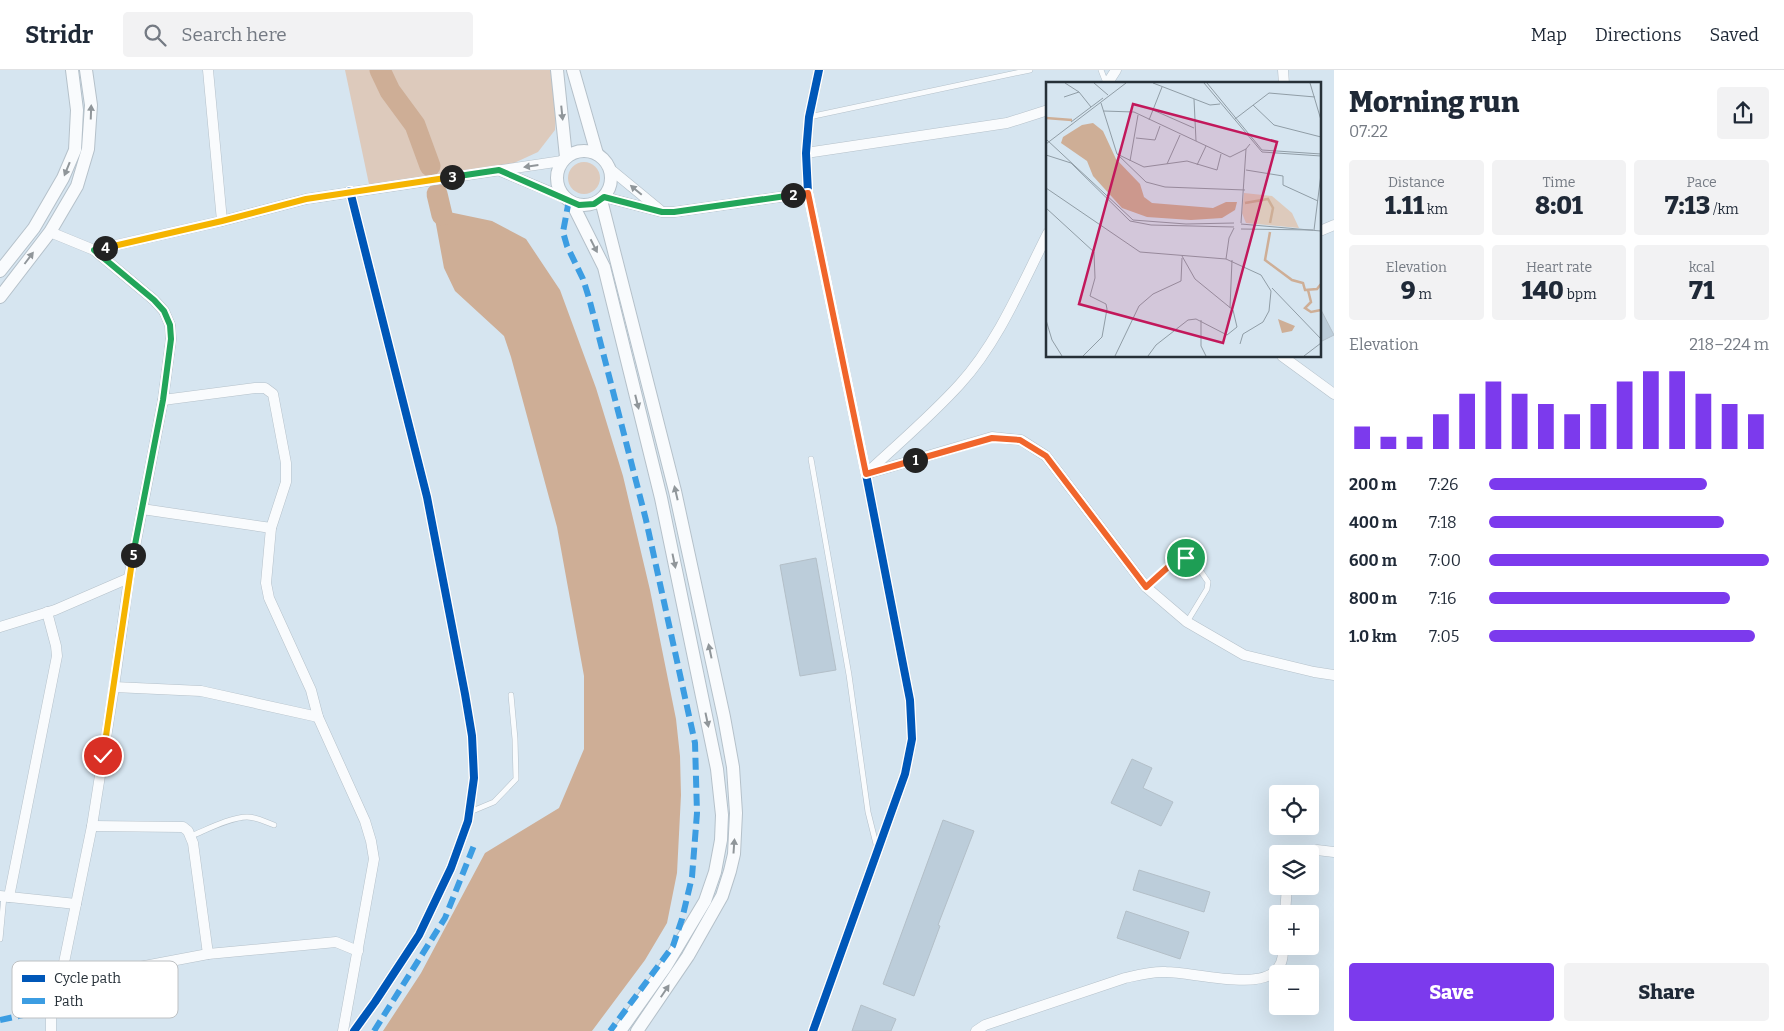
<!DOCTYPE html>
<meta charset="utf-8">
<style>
:root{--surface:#fff;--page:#f2f2f3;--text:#1f2937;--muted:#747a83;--line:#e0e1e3;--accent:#7c3aed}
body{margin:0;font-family:Bitter,serif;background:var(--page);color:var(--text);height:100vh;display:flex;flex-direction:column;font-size:19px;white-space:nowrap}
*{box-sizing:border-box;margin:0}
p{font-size:16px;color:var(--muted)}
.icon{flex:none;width:28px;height:28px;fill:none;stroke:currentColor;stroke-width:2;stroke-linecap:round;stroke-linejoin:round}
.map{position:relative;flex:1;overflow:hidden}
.drawer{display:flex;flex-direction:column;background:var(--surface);width:450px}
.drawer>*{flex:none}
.buttons{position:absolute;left:1269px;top:715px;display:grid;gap:10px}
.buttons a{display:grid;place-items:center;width:50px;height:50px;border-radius:5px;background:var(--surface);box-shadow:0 5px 20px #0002;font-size:25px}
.pin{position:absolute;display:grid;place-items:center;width:42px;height:42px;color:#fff;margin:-21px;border:2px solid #fff;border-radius:50%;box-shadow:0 1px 5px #0007}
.km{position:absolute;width:25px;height:25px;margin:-12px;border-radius:50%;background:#222;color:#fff;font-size:14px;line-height:25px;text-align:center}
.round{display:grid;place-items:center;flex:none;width:52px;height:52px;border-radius:5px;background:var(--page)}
.overview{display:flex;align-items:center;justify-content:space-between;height:85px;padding:0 15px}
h1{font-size:28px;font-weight:800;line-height:38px}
.stats{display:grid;grid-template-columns:repeat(3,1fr);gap:8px;height:85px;padding:5px 15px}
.stats div{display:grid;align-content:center;border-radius:5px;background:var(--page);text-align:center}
.stats b{font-size:25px;font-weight:800}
.stats small{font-size:14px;font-weight:400}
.stats p{font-size:14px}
.chart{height:140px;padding:10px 15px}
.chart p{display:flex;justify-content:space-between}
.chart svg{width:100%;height:90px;margin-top:5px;stroke:var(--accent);stroke-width:6}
.action{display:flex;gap:10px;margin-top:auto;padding:10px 15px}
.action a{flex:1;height:58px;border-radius:5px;background:var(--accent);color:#fff;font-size:20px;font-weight:800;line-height:58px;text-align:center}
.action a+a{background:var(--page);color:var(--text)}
ul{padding:0 15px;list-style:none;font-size:16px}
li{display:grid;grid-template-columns:80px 60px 1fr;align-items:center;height:38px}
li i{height:12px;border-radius:6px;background:var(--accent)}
header{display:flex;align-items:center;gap:30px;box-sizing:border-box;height:70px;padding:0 25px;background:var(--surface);border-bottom:1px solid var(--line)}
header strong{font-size:24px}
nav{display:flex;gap:28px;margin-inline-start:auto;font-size:18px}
.search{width:350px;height:45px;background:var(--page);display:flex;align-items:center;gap:12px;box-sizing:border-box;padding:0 18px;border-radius:5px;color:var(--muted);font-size:19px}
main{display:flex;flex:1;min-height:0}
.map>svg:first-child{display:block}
</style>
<header>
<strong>Stridr</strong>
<div class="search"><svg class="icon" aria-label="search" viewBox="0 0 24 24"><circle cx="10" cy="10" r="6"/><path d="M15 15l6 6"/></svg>Search here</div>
<nav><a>Map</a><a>Directions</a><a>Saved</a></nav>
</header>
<main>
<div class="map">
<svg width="1334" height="961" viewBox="0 0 1334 961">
<rect width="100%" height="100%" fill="#d6e5f0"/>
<!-- green -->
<g fill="#ddcabc">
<path d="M345,0h212l2,6 -4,54 -17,22 -39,18 -129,19z"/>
<circle cx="584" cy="108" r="16"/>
</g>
<!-- water -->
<path fill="#ceae96" d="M449,142l43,9 34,18 34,51 36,98 27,88 27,114 26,129 4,37 1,39 -4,78 -10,50 -22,37 -53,71h-209l38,-58 64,-120 74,-45 25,-59v-73l-27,-149 -46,-170 -7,-21 -49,-45 -11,-23 -9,-49z"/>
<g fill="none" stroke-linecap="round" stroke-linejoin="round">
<!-- river -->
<g stroke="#ceae96" stroke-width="21">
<path d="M380,0l10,21 25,34 15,41"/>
<path d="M437,124l5,21"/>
</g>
</g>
<!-- building -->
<g fill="#bccdda" stroke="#b3bfc8">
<path d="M1320,238l14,27 -14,7z"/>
<path d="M816,488l20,112 -36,6 -20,-111z"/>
<path d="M1132,689l20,9 -9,20 30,14 -12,24 -50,-23z"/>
<path d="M943,750l31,11 -36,94 2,1 -26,70 -31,-12z"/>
<path d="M1139,800l71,22 -6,20 -71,-22z"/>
<path d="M1126,841l63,21 -9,27 -63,-21z"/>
<path d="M861,935l35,14 -5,12h-39z"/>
</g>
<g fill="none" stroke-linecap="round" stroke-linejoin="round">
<!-- service casing -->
<g stroke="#b5c1ca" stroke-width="6">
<g id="service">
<path d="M1101,0l5,13"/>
<path d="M809,47l221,-47"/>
<path d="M811,389l38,216 19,137 9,36"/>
<path d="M1146,517c12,-11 32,-38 48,-24 5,5 10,13 14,19l-1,7 -20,33"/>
<path d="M470,742l24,-10 22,-23 -1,-40 -4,-44"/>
<path d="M191,766c15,-6 40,-19 56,-19 10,0 18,5 27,8"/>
<path d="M0,869l4,-43"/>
</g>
</g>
<!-- minor casing -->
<g stroke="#b5c1ca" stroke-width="11">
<g id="minor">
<path d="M208,0l14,151"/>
<path d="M1283,0l1,14"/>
<path d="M1107,14l9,-14"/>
<path d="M806,83l201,-30 41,-13"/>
<path d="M609,98l51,42"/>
<path d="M500,101l65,27"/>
<path d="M350,121l77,306 38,197 7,42 2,42 -6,43 -17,47 -32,67 -44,67 -21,29"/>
<path d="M604,127l58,15h12l134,-19"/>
<path d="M1320,161l14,-6"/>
<path d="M50,162l44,18 128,-29 84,-22 256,-38"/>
<path d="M1282,286l52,38"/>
<path d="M163,330l92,-12h10l8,6 13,69v19l-15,46 -5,55 3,15 42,92 7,27 47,104 6,20 3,18 -31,172"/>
<path d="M869,401c30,-28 63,-56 91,-87 39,-43 62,-100 88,-151"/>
<path d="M866,404l126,-37 29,3 25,16 100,131 41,35 57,33 70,17 20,3"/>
<path d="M142,439l129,19"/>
<path d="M0,557l55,-17 74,-32"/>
<path d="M114,617l87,4 117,26"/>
<path d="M92,756l91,1 5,4 5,12 15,111"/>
<path d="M1303,784l14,-4 17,2"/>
<path d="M0,826l76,8"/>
<path d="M9,827l48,-241 -1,-10 -9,-34"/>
<path d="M1285,844l2,-28"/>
<path d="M60,912l148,-28 128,-12 22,9"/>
<path d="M51,961v-22l9,-27 32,-156 22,-139 15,-109 34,-178 8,-61 -1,-14 -6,-14 -10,-11 -60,-50"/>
<path d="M813,961l92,-257 7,-35 -2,-39 -44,-226 -58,-281 -2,-40 3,-36 10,-47"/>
<path d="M976,961l9,-6 140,-47c13,-3 27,-7 41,-6 27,0 96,20 112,-4 5,-6 5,-14 5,-22"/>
</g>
</g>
<!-- tertiary casing -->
<g stroke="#b5c1ca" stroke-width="14">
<g id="tertiary">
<path d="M557,0l9,87"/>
<path d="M573,0l24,84"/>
<circle cx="584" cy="108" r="27"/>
<path d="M601,130l74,291 49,226 9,50 3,46 -2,41 -4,17 -8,25 -34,60 -51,75"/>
<path d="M572,133l32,64 57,231 56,271 5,46 -1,25 -6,32 -10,29 -39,65 -46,65"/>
<path d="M0,201l34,-43 29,-50 12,-28 2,-40 -5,-40"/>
<path d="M0,227l50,-65 27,-46 11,-37 3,-44 -5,-35"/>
</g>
</g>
<!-- service -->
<use href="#service" stroke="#f9fbfd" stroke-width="5"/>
<!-- minor -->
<use href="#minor" stroke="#f9fbfd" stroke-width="10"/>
<!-- tertiary -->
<use href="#tertiary" stroke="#f9fbfd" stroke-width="12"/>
<!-- quiet -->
<g stroke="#3c9de2" stroke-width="6" stroke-dasharray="12 6" stroke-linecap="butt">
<path d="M569,130l-6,32 4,14 16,33 6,19 57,222 49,223 2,70 -5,64 -10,42 -9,27 -63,85"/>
<path d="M0,950l51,-11"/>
<path d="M374,961l71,-113 30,-75"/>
</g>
<!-- cycleway casing -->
<g stroke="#fff" stroke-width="11">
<g id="cycleway">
<path d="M350,121l77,306 38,197 7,42 2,42 -6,43 -17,47 -32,67 -44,67 -21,29"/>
<path d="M813,961l92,-257 7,-35 -2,-39 -44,-226 -58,-281 -2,-40 3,-36 10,-47"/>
</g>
</g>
<!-- cycleway -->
<use href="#cycleway" stroke="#0057b8" stroke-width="8"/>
</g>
<!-- one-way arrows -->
<defs><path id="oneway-solid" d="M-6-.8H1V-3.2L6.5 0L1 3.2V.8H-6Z" transform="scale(1.25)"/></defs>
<g fill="#90969a">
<use href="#oneway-solid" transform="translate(91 42) rotate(-88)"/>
<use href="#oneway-solid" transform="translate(562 43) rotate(84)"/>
<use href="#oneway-solid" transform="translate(531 96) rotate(172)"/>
<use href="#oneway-solid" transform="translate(67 99) rotate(112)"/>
<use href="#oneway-solid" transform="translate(636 120) rotate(-140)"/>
<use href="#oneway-solid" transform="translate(594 176) rotate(63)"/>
<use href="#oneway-solid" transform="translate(29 188) rotate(-53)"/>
<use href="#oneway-solid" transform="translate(637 332) rotate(76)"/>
<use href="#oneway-solid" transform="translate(676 423) rotate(-103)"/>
<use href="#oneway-solid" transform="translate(674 491) rotate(78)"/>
<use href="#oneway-solid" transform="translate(710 581) rotate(-102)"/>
<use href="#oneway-solid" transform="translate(707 650) rotate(78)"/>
<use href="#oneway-solid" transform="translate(734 776) rotate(-86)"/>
<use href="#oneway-solid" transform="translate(665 921) rotate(-56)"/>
</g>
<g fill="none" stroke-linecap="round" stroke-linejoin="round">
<!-- split-1 casing -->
<g stroke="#fff" stroke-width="10">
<path id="split-1" d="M915,390l77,-22 28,2 26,16 100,131 31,-28 9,-1"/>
</g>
<!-- split-2 casing -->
<g stroke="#fff" stroke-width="10">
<path id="split-2" d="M793,125l15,-2 58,281 49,-14"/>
</g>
<!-- split-3 casing -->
<g stroke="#fff" stroke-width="10">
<path id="split-3" d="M452,107l47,-7 80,35 15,-1 10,-7 58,15h12l119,-17"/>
</g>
<!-- split-4 casing -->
<g stroke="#fff" stroke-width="10">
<path id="split-4" d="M105,178l117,-27 84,-22 146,-22"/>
</g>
<!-- split-5 casing -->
<g stroke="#fff" stroke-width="10">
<path id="split-5" d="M105,178l-11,2 60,50 10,11 6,14 1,14 -8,61 -30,155"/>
</g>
<!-- split-6 casing -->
<g stroke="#fff" stroke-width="10">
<path id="split-6" d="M103,686l30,-201"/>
</g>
<!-- split-1 -->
<use href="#split-1" stroke="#f0652b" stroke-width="6"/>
<!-- split-2 -->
<use href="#split-2" stroke="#f0652b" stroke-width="6"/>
<!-- split-3 -->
<use href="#split-3" stroke="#22a559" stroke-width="6"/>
<!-- split-4 -->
<use href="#split-4" stroke="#f5b400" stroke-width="6"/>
<!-- split-5 -->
<use href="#split-5" stroke="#22a559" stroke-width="6"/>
<!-- split-6 -->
<use href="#split-6" stroke="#f5b400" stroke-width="6"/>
</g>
<!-- overview -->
<g transform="translate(1046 12)">
<rect width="275" height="275" fill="#d6e5f0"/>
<path d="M198,111l28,3 20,17 7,15 -53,-5 -4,-10z" fill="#ddcabc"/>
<path d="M47,41l10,8 13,28 24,25 4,13 8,6 61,5 13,-6h11l-2,8 -13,8 -31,2 -44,-3 -25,-9 -29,-32 -6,-15 -26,-18 2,-6 19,-12zM232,237l17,7 -3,5 -10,2z" fill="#ceae96"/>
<path fill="none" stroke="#ceae96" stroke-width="2.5" d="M0,36l26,2M199,121l23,-4 5,9 -3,15M224,150l-5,28 27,20 11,3 2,7 12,-1 4,-5M262,208l3,12 -6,6 6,4 10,-2"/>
<path fill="none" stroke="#909da6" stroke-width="1" d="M48,1l14,12M107,1l57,22 10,-1M158,1l58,69 59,4M161,1l55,67 59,4M264,1l11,37M33,10l12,15M18,15l15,-5 -14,-9M148,17l2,42M55,21l16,51 29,28 19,5 80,3M207,23l21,20 47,12M107,28l41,18M57,29l31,1 96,45 16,-8M189,37l34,-26 46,4M103,38l13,-33M25,40l32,-24M90,56l19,2 5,-14M1,58l86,80 53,4 48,-1M0,62l80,-61M71,72l27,13 43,-6 30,9 4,-16M0,73l25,8 59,58 21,4 83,2M84,79l8,-46M121,82l13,-29M151,83l9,-19M200,88l37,6v9l35,16M0,106l94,64 86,7 35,16 10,16 -2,20 -6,11 -20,12 -3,10M0,126l48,44 1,26 -5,18 16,8 1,5 -5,28 -19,19M195,141l5,-74 4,-5M195,142l80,7M195,147l72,1M268,148l7,-56M180,177l3,-21 5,-10M226,206l49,51M184,226l2,-48M0,238l6,20 10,16M155,238v26l5,10M69,274l24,-50 14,-12 28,-13 1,-23M102,274l8,-11 32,-25 8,-1 31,16 10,-8 -4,-17 -38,-31 -13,-23M258,274l17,-13"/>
<path fill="#c2185b" fill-opacity="0.15" stroke="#c2185b" stroke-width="2.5" d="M87,22l144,38 -54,201 -144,-39z"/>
<rect width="275" height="275" fill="none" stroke="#263038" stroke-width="2.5"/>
</g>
<!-- legend -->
<rect x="12" y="891" width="166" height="57" rx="8" fill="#fff" stroke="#bec1c3" stroke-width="1"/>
<rect x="22" y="905" width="23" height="7" fill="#0057b8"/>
<rect x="22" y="928" width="23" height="6" fill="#3c9de2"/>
<g font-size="14" fill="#263038">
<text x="54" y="913">Cycle path</text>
<text x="54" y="936">Path</text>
</g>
</svg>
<div class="buttons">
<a><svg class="icon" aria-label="locate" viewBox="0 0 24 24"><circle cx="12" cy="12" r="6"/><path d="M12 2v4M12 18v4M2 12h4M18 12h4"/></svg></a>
<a><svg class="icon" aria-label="layers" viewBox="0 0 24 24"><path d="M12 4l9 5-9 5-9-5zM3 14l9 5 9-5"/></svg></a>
<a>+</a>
<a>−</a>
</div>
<div class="pin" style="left:1186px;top:488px;background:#1e9e55"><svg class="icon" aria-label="arrive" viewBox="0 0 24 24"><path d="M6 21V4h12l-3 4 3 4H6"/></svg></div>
<div class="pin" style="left:103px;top:686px;background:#d93025"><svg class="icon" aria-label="check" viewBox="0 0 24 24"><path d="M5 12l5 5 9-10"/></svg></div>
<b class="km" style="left:915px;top:390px">1</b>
<b class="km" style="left:793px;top:125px">2</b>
<b class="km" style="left:452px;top:107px">3</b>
<b class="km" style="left:105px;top:178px">4</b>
<b class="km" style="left:133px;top:485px">5</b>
</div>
<section class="drawer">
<div class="overview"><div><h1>Morning run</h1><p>07:22</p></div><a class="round"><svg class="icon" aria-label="share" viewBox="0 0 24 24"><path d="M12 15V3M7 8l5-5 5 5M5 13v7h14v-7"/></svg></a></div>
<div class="stats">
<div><p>Distance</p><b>1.11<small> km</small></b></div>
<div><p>Time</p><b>8:01</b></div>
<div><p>Pace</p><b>7:13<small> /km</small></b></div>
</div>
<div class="stats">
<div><p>Elevation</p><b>9<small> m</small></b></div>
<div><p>Heart rate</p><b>140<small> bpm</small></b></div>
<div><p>kcal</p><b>71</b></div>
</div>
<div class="chart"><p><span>Elevation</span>218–224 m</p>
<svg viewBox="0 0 160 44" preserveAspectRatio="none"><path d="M5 44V33M15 44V38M25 44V38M35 44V27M45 44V17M55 44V11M65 44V17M75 44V22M85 44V27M95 44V22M105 44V11M115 44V6M125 44V6M135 44V17M145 44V22M155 44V27"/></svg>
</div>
<ul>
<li><b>200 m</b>7:26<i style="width:78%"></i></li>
<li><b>400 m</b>7:18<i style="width:84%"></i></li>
<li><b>600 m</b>7:00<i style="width:100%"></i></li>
<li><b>800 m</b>7:16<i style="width:86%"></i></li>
<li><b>1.0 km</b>7:05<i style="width:95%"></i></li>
</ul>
<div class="action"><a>Save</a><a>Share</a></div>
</section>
</main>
